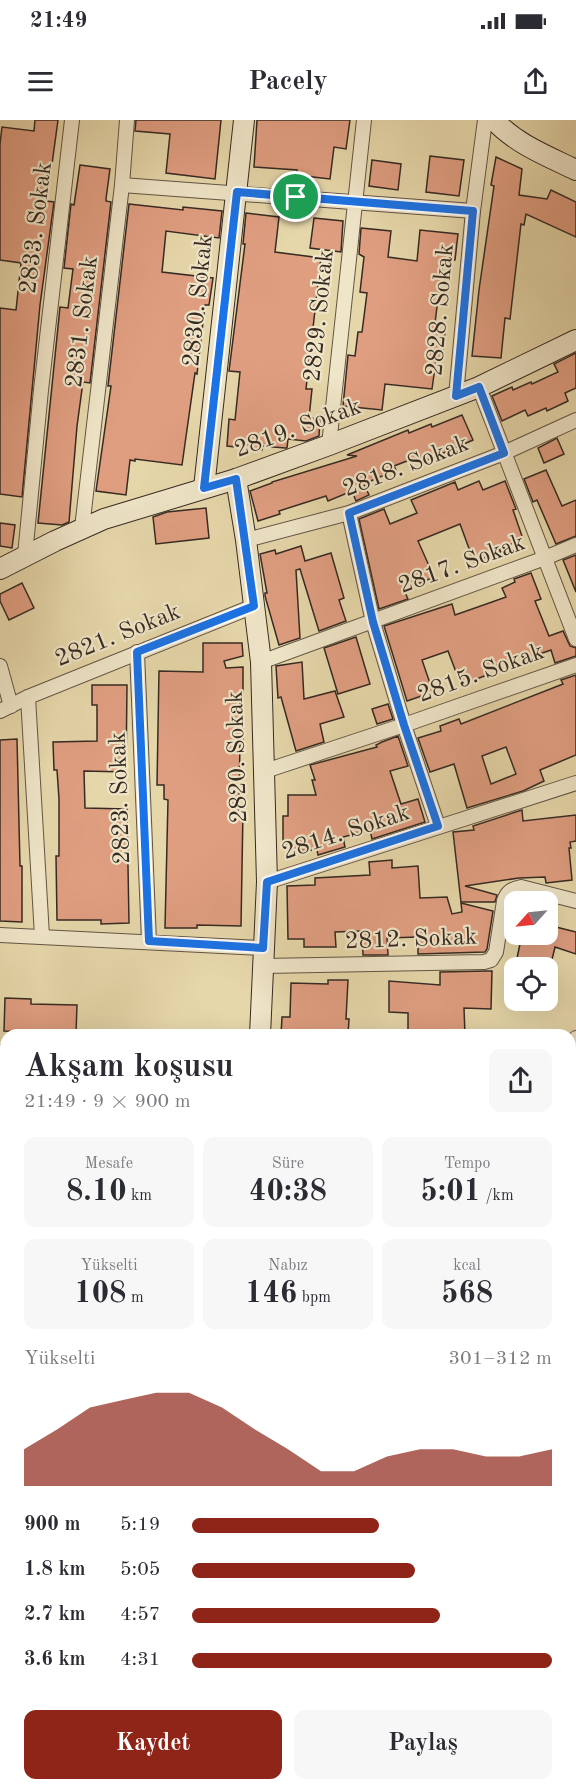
<!DOCTYPE html>
<html lang="tr">
<meta charset="utf-8">
<style>
:root{--surface:#fff;--page:#f7f7f7;--text:#2b2b33;--muted:#7c7c81;--accent:#8f2418}
body{margin:0;font-family:"Old Standard TT",serif;background:var(--page);color:var(--text);height:100vh;display:flex;flex-direction:column;font-size:22px;white-space:nowrap}
*{box-sizing:border-box;margin:0}
p{font-size:20px;color:var(--muted)}
.icon{flex:none;width:33px;height:33px;fill:none;stroke:currentColor;stroke-width:2;stroke-linecap:round;stroke-linejoin:round}
.map{position:relative;flex:1;overflow:hidden}
.panel{position:absolute;left:0px;top:909px;width:576px;height:762px;display:flex;flex-direction:column;background:var(--surface);border-radius:18px 18px 0 0;box-shadow:0 6px 24px #0002}
.panel>*{flex:none}
.needle{width:39px;rotate:243deg}
.controls{position:absolute;left:504px;top:771px;display:grid;gap:12px}
.controls a{display:grid;place-items:center;width:54px;height:54px;border-radius:12px;background:var(--surface);box-shadow:0 6px 24px #0002;font-size:30px}
.pin{position:absolute;display:grid;place-items:center;width:51px;height:51px;color:#fff;margin:-26px;border:3px solid #fff;border-radius:50%;box-shadow:0 2px 6px #0007}
.round{display:grid;place-items:center;flex:none;width:63px;height:63px;border-radius:12px;background:var(--page)}
.summary{display:flex;align-items:center;justify-content:space-between;height:102px;padding:0 24px}
h1{font-size:33px;font-weight:700;line-height:45px}
.stats{display:grid;grid-template-columns:repeat(3,1fr);gap:9px;height:102px;padding:6px 24px}
.stats div{display:grid;align-content:center;border-radius:12px;background:var(--page);text-align:center}
.stats b{font-size:30px;font-weight:700}
.stats small{font-size:16px;font-weight:400}
.stats p{font-size:16px}
.chart{height:168px;padding:12px 24px}
.chart p{display:flex;justify-content:space-between}
.chart svg{width:100%;height:108px;margin-top:6px;fill:var(--accent);opacity:.7}
.button{display:flex;gap:12px;margin-top:auto;padding:12px 24px}
.button a{flex:1;height:69px;border-radius:12px;background:var(--accent);color:#fff;font-size:24px;font-weight:700;line-height:69px;text-align:center}
.button a+a{background:var(--page);color:var(--text)}
ul{padding:0 24px;list-style:none;font-size:20px}
li{display:grid;grid-template-columns:96px 72px 1fr;align-items:center;height:45px}
li i{height:15px;border-radius:8px;background:var(--accent)}
.status{display:flex;justify-content:space-between;align-items:center;height:42px;padding:0 30px;background:var(--surface);direction:ltr}
.status svg{height:16px;fill:currentColor}
header{display:flex;justify-content:space-between;align-items:center;height:78px;padding:0 24px;background:var(--surface);font-size:27px;font-weight:700}
.map>svg:first-child{display:block}
</style>
<div class="status"><b>21:49</b><svg viewBox="0 0 49 12"><path d="M0 12V9h3v3zM5 12V6h3v6zM10 12V3h3v9zM15 12V0h3v12zM26 1h20v11H26zM47 4h2v5h-2z"/></svg></div>
<header><svg class="icon" aria-label="menu" viewBox="0 0 24 24"><path d="M4 6h16M4 12h16M4 18h16"/></svg>Pacely<svg class="icon" aria-label="share" viewBox="0 0 24 24"><path d="M12 15V3M7 8l5-5 5 5M5 13v7h14v-7"/></svg></header>
<div class="map">
<svg width="576" height="1671" viewBox="0 0 576 1671">
<rect width="100%" height="100%" fill="#e6d7aa"/>
<filter id="stains"><feTurbulence type="fractalNoise" baseFrequency=".00333" numOctaves="4"/><feColorMatrix values="0 0 0 0 .2 0 0 0 0 .09 0 0 0 0 .02 0 0 0 .5 -.17"/></filter>
<radialGradient id="worn" r=".72"><stop offset=".6" stop-color="#630" stop-opacity="0"/><stop offset="1" stop-color="#630" stop-opacity=".3"/></radialGradient>
<!-- green -->
<path fill="#bdbc83" stroke="#7a7353" stroke-width="1.5" d="M0,1077h6v98l-6,-2z"/>
<!-- building -->
<g fill="#e09e81" stroke="#362a23" stroke-width="1.5" fill-rule="evenodd">
<path d="M35,0h23l-11,81 7,1 -14,103 -18,192 -22,-3v-186l16,2 5,-47 -21,-3v-116l2,-17 32,4z"/>
<path d="M136,0h85l-6,59 -49,-6 4,-39 -35,-3z"/>
<path d="M257,0h93l-4,29 -12,-2 -4,32 -34,-4 1,-5 -43,-3z"/>
<path d="M430,36l34,4 -5,36 -33,-4z"/>
<path d="M496,37l26,12 -3,26 28,4 4,-9 25,12v35l-50,-23 -2,11 -3,-1 -11,95 -5,-1 -4,40 -29,-2 7,-66 15,-104 -3,-1z"/>
<path d="M372,40l29,4 -3,26 -29,-4z"/>
<path d="M80,45l30,4 -4,30v2l5,1 -21,181 -7,-1 -6,44 -8,96 -7,3 -24,-2 22,-216 8,1 5,-39 -9,-1 7,-64 3,1z"/>
<path d="M129,84l54,6v-3l39,4 -3,27 -53,-7 -4,41 51,6 -4,27h-4l-8,69 -2,-1 -13,92 -47,-6v2l-5,-1 -4,35 -30,-4 15,-105h-3z"/>
<path d="M246,93l33,4 -4,35 46,6 -15,131h6l-3,29 11,1 -1,17 -13,5 -18,-2 -1,9h-2l-23,-2v4l-35,-4 2,-27 6,1 5,-48 -11,-1 16,-127h-2z"/>
<path d="M314,98l29,3 -2,31 -31,-4z"/>
<path d="M361,108l30,3 -3,26 29,4 3,-31 38,4 -3,26 -12,-1 -9,72 11,1 -3,29 -6,-1 -4,29 -47,-5 -3,26 -39,-4 5,-51 7,1 3,-24h4l5,-39 -7,-1 4,-35 -5,-3z"/>
<path d="M576,233v35l-11,5 3,8 -21,10 -1,-3 -18,8 -3,-6 -23,11 -10,-25 20,-9 1,3 18,-8 1,2 26,-12 -4,-8z"/>
<path d="M462,295l11,25 -50,22 -3,-6 -26,10 2,4 -32,14 5,11 -13,6 -4,-10 -24,10 -2,-5 -47,15 1,3 -22,7 -8,-30 22,-8v-1l85,-26 -10,-1 61,-25 1,3 22,-9 1,3z"/>
<path d="M557,318l7,16 -20,9 -6,-15z"/>
<path d="M546,350l16,36 14,-6v36l-20,8 -19,-44 -4,2 -9,-23z"/>
<path d="M479,361l4,9 22,-9 11,28 -3,1 10,29 -24,10 2,3 -27,10 -14,-38 -42,17 16,36 -30,13 4,9 -29,10 -20,-90 25,-10 6,15 27,-11 -6,-13 44,-18 3,8z"/>
<path d="M206,388l3,30 -53,6 -3,-27 14,-5z"/>
<path d="M0,403l15,2 -3,23 -12,-2z"/>
<path d="M301,426l4,15 26,-8 13,45 -5,2 7,21 -27,10 -19,-62 -4,1 4,68 -21,7 -14,-49v-3h2l-7,-39 15,-4 1,4z"/>
<path d="M576,435v37l-13,-32z"/>
<path d="M531,453l10,26 -6,2 14,35 14,-5 7,15 6,2v8l-21,7 -4,-13 -23,8 -1,-4 -42,15 2,6 -26,10 -13,-34 -26,9 11,32 -26,9 -23,-75 68,-22 3,11 37,-13 14,-5 -4,-9 13,-6 -1,-3z"/>
<path d="M22,463l12,25 -25,12 -9,-19v-7z"/>
<path d="M356,517l14,47 -32,10 -14,-46z"/>
<path d="M203,523h39l1,13 -19,5 2,7 17,-1v72h-3l-1,71h4l-2,116 -44,-1v3h-32l3,-128 -4,-1v-14h-7l2,-114 44,1z"/>
<path d="M302,542l2,37 31,-8 9,26 -24,7 4,18 -28,9 -15,-54 -3,1 -2,-32z"/>
<path d="M576,555v80l-36,15 4,11 -21,10 -56,17 -13,-44 -24,8 -12,-34 23,-7 -1,-5 19,-7 2,5 102,-40 -2,-4zM506,627l10,27 -25,10 -9,-28z"/>
<path d="M92,565h35l-1,87 -42,-1 1,37 42,1 2,114 -28,1v-4h-44l-1,-64h3v-57l-2,-29h-3l-1,-28 44,-1v-36h-5z"/>
<path d="M388,584l5,15 -16,5 -5,-15z"/>
<path d="M398,616l10,30 -18,5 11,33 17,-5 7,23 -53,17 -2,-9 -27,7 2,10 -27,8 -1,-5 -30,1v-11h-4v-24h5v-21h28l-4,-15h3l-5,-15 67,-18 -1,-2 6,-3z"/>
<path d="M17,619l3,127h2v56l-22,-1v-181z"/>
<path d="M522,690l1,11 53,-6v26l-6,1 1,6h-2l3,32 -26,3 -1,-6 -26,1 -54,8 32,9 -2,7h-34l-8,-70 21,-2 -1,-4z"/>
<path d="M392,740v8l26,-2 2,32 27,-1 5,17 10,-2 -1,-9 32,8 -6,38 -2,3 -67,2v-17l-31,1 1,17h-25l-1,-24 -27,1 1,15h-32v-8h-16l-1,-53 28,-1v-7l55,-3 -1,-13z"/>
<path d="M548,805l28,7v22l-21,-7 -5,21h-35l7,-34h26z"/>
<path d="M487,851h5l-1,38 -27,-1 1,27h-57v-22l-19,-1v-31l51,4v-13z"/>
<path d="M328,860h20l-2,39h3l-1,16h-67l1,-18h8l1,-34 37,1z"/>
<path d="M5,878l26,1v5l46,1 -1,28 -72,-2z"/>
</g>
<g fill="none" stroke-linecap="round" stroke-linejoin="round">
<!-- street casing -->
<g stroke="#625545" stroke-width="16">
<g id="street">
<path d="M122,65l351,26"/>
<path d="M479,267l97,252"/>
<path d="M456,276l17,-185 12,-91"/>
<path d="M329,325l35,-325"/>
<path d="M349,393l24,109 31,103 34,101"/>
<path d="M82,408l40,-343 5,-65"/>
<path d="M246,420l103,-27 155,-60 72,-33"/>
<path d="M25,435l16,-165 31,-270"/>
<path d="M137,532l12,289"/>
<path d="M261,542l284,-104 31,-13"/>
<path d="M0,546l11,40"/>
<path d="M28,577l14,239"/>
<path d="M0,591l28,-14 226,-91"/>
<path d="M265,651l139,-46 172,-60"/>
<path d="M267,762l309,-99"/>
<path d="M0,815l263,13"/>
<path d="M263,846l221,-4 7,-2 5,-8 8,-51c3,-9 7,-12 17,-14l55,14"/>
<path d="M570,933l6,-15"/>
<path d="M0,1066h6"/>
<path d="M0,1180l6,2"/>
<path d="M0,1464l6,2"/>
<path d="M570,1575l6,-10"/>
<path d="M570,1643l6,3"/>
<path d="M57,1665l1,6"/>
<path d="M128,1671l2,-6"/>
<path d="M208,1671l2,-6"/>
</g>
</g>
<!-- secondary casing -->
<g stroke="#362a23" stroke-width="22">
<g id="secondary">
<path d="M494,0c22,24 53,36 82,50"/>
<path d="M236,359l10,61 15,122 6,220 -7,153"/>
<path d="M204,368l40,-368"/>
<path d="M0,449l55,-28 49,-22 132,-40 93,-34 150,-58 97,-47"/>
<path d="M0,935h6"/>
<path d="M570,951l6,-1"/>
<path d="M570,1240l6,-14"/>
<path d="M0,1308l6,1"/>
<path d="M570,1308l6,-14"/>
<path d="M570,1454l6,2"/>
<path d="M388,1671l2,-6"/>
<path d="M417,1671l3,-6"/>
</g>
</g>
<!-- street -->
<use href="#street" stroke="#efe5c8" stroke-width="14"/>
<!-- secondary -->
<use href="#secondary" stroke="#efe5c8" stroke-width="20"/>
</g>
<g fill="none" stroke-linecap="round" stroke-linejoin="round">
<!-- route casing -->
<g stroke="#fff" stroke-width="12">
<path id="route" d="M237,72l236,19 -17,185 23,-9 25,66 -155,60 24,109 31,103 34,101 -171,56 -4,66 -114,-7 -12,-289 117,-46 -18,-127 -32,9z"/>
</g>
<!-- route -->
<use href="#route" stroke="#1a73e8" stroke-width="8"/>
</g>
<g text-anchor="middle" dominant-baseline="central" stroke-width="4.5" stroke-linejoin="round" paint-order="stroke">
<!-- street labels -->
<g font-size="24" fill="#362a23" stroke="#efe5c8">
<text transform="translate(37 108) rotate(-83)">2833. Sokak</text>
<text transform="translate(199 181) rotate(-84)">2830. Sokak</text>
<text transform="translate(441 190) rotate(-85)">2828. Sokak</text>
<text transform="translate(320 196) rotate(-84)">2829. Sokak</text>
<text transform="translate(83 202) rotate(-83)">2831. Sokak</text>
<text transform="translate(298 309) rotate(-20)">2819. Sokak</text>
<text transform="translate(406 347) rotate(-21)">2818. Sokak</text>
<text transform="translate(462 445) rotate(-20)">2817. Sokak</text>
<text transform="translate(118 516) rotate(-22)">2821. Sokak</text>
<text transform="translate(481 554) rotate(-20)">2815. Sokak</text>
<text transform="translate(238 637) rotate(-92)">2820. Sokak</text>
<text transform="translate(121 678) rotate(-92)">2823. Sokak</text>
<text transform="translate(346 713) rotate(-18)">2814. Sokak</text>
<text transform="translate(411 820) rotate(-2)">2812. Sokak</text>
</g>
</g>
<rect width="100%" height="100%" filter="url(#stains)"/>
<rect width="100%" height="100%" fill="url(#worn)"/>
</svg>
<div class="controls">
<a><svg class="needle" viewBox="-14 -14 28 28"><path d="M0-13l5 13h-10z" fill="#e53935"/><path d="M0 13l5-13h-10z" fill="#7c7c81"/></svg></a>
<a><svg class="icon" aria-label="locate" viewBox="0 0 24 24"><circle cx="12" cy="12" r="6"/><path d="M12 2v4M12 18v4M2 12h4M18 12h4"/></svg></a>
</div>
<div class="pin" style="left:296px;top:77px;background:#1e9e55"><svg class="icon" aria-label="arrive" viewBox="0 0 24 24"><path d="M6 21V4h12l-3 4 3 4H6"/></svg></div>
<section class="panel">
<div class="summary"><div><h1>Akşam koşusu</h1><p>21:49 · 9 × 900 m</p></div><a class="round"><svg class="icon" aria-label="share" viewBox="0 0 24 24"><path d="M12 15V3M7 8l5-5 5 5M5 13v7h14v-7"/></svg></a></div>
<div class="stats">
<div><p>Mesafe</p><b>8.10<small> km</small></b></div>
<div><p>Süre</p><b>40:38</b></div>
<div><p>Tempo</p><b>5:01<small> /km</small></b></div>
</div>
<div class="stats">
<div><p>Yükselti</p><b>108<small> m</small></b></div>
<div><p>Nabız</p><b>146<small> bpm</small></b></div>
<div><p>kcal</p><b>568</b></div>
</div>
<div class="chart"><p><span>Yükselti</span>301–312 m</p>
<svg viewBox="0 0 160 44" preserveAspectRatio="none"><path d="M0 44V29L10 21L20 12L30 9L40 6L50 6L60 12L70 21L80 29L90 38L100 38L110 32L120 29L130 29L140 32L150 32L160 29V44z"/></svg>
</div>
<ul>
<li><b>900 m</b>5:19<i style="width:52%"></i></li>
<li><b>1.8 km</b>5:05<i style="width:62%"></i></li>
<li><b>2.7 km</b>4:57<i style="width:69%"></i></li>
<li><b>3.6 km</b>4:31<i style="width:100%"></i></li>
</ul>
<div class="button"><a>Kaydet</a><a>Paylaş</a></div>
</section>
</div>
